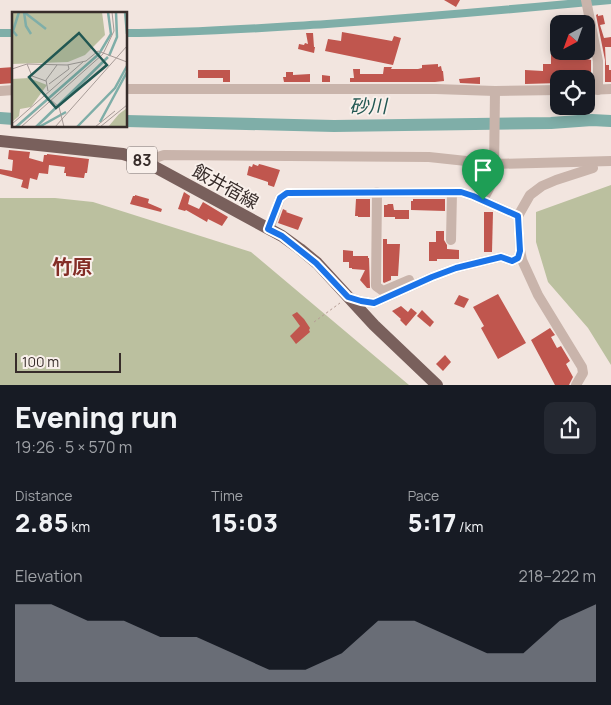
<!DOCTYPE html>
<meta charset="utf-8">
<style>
:root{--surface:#171b24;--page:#242831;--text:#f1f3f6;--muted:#9ea1a6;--accent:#8c9099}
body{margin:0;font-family:Manrope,"Noto Sans JP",sans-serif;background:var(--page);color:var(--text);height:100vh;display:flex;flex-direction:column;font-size:19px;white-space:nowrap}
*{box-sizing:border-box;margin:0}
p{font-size:16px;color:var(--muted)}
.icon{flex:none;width:28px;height:28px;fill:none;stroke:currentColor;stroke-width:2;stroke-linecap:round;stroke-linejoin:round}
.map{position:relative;height:385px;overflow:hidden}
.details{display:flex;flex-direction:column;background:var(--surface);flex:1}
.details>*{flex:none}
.needle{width:32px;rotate:221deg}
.controls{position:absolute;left:550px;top:15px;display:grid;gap:10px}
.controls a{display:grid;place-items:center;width:45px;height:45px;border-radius:10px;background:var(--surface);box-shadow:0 2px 12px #0003;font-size:25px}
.scale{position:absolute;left:15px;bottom:12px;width:106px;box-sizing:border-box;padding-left:5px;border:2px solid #372c2a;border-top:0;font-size:14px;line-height:18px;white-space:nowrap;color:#372c2a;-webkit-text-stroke:4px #f9f0eb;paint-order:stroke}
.pin{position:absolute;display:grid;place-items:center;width:42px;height:42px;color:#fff;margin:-51px -21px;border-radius:50% 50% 50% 0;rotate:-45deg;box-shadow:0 0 5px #0007}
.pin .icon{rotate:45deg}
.round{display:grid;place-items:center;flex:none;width:52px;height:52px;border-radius:10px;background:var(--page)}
.overview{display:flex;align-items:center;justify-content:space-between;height:85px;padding:0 15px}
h1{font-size:28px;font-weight:800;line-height:38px}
.stats{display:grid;grid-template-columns:repeat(3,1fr);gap:8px;height:85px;padding:5px 15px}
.stats div{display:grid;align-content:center}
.stats b{font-size:25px;font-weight:800}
.stats small{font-size:14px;font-weight:400}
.stats p{font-size:14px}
.chart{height:140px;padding:10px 15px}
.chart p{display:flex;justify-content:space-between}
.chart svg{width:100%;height:90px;margin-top:5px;fill:var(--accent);opacity:.7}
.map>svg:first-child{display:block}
</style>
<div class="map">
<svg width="611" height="385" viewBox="0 0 611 385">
<rect width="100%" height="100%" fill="#f2e5df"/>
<!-- green -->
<g fill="#bbc09f">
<path d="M611,185v180l-23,-37 -40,-46 -12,-40v-30z"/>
<path d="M0,198h55l38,4 158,50 158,133h-409z"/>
</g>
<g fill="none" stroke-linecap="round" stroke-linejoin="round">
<!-- canal -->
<g stroke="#7faea8" stroke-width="8">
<path d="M0,33h14"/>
<path d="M126,33c67,0 134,-5 201,-9 95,-7 189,-15 284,-24"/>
</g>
<!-- river -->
<g stroke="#7faea8" stroke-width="12">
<path d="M0,118l14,1"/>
<path d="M126,121l208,5 217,-3 41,-3 19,1"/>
</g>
</g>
<!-- building -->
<g fill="#c0564e">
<path d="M444,0h16l-4,7z"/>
<path d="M598,14v2l5,-1 2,9 -5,1 4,13 7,-1v10h-6l1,18h3v5h2v12h-6v-22l-9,-45z"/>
<path d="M342,32l50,9 2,-5 7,2 -8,27 -68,-14 3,-12 13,2z"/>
<path d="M306,33h7l1,14h1l-1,6 -16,-4 1,-5 5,1 1,-2 3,1z"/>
<path d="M554,37h5v17h28v5l4,1v22h-5v-3h-27v4l-34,1v-14l18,1v-7h8v-10h2z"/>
<path d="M438,64v3l3,-1 1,5h1l1,10 -9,1h-85v-4h4l-1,-9h7v5h23l1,-7h8l-1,2h27l4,-1v-3z"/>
<path d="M14,67v16l-14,1v-16z"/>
<path d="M198,70h32v12h-7v-4h-25z"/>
<path d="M286,72h7v3l17,-1v8h-26l-1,-5h3z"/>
<path d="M322,75l8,1v6h-8z"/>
<path d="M480,77v7l-20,-1 -1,-4z"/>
<path d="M9,150l21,2 -1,6 14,4 1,-7h3v-1l42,5 -2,14h-2l-1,5h-1l-17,-2v-3h-2l1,-6 -16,-2 -1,9 -9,-1 -2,7 -7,-2 -2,11 -7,-2 2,-7 -23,-6v-5l12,2 1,-11 -5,-1z"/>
<path d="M253,164l5,2 1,-2 4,1 17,5 -6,17 -6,-2v-3l-21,-7 2,-9 3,1z"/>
<path d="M184,192l6,4 -2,8 11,5 4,-7 25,15 -6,9 -14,-7 -1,3 -21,-12 -1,1 -7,-2z"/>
<path d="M135,195l14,4 -1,4 14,6 -1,3 -31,-8 3,-8h2z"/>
<path d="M356,199h14v18h-12v-1h-3z"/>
<path d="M413,199h32v12l-34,-1v-9h2z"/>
<path d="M388,204h5l1,6h15v9h-14v-2h-11v-12h3z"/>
<path d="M283,209l4,2 -1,1 17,6 -5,12 -20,-7z"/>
<path d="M484,212h9l-1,40h-8z"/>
<path d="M436,231h8v9l3,5v4l12,1v9h-22v2h-8v-19h7z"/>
<path d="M383,239h4v5h13l-2,32h-7v4l-7,3 -1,-1z"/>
<path d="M343,250l10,1v5h15v2h1l1,30h-3l-7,-8 5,-10 -13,-1v-1h-3v-6h-6z"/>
<path d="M498,294l28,49 -28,16 -17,-31 3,-2 -11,-19z"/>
<path d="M459,295l10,4 -5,9 -10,-4z"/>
<path d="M401,306l7,6 3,-4 6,5 -11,13 -6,-6 1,-1 -9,-8z"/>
<path d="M422,310l12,12 -4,5 -13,-11z"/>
<path d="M297,312l7,7 6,9 -1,2 1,2 -14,12 -6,-8 10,-10 -8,-11z"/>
<path d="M550,328l5,7 -4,2 6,11 4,-2 9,15 -4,3 7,13 -4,8h-14l-24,-45z"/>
<path d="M445,355l6,7 -8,9 -7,-7z"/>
</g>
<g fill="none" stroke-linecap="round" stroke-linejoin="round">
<!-- path -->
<path stroke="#b59d95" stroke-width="1" stroke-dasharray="2.5 2.5" stroke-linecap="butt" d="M314,322l26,-19"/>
<!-- minor -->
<g stroke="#c9b4ab" stroke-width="10">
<path d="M586,0l12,61v29"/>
<path d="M126,89h310l59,2 64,-1"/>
<path d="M586,90l25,-1"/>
<path d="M0,91l14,-1"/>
<path d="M150,164l5,-6 9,-3 265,2 65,7 117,-3"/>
<path d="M377,192l-1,94 7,5 26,-11"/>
<path d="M483,200l9,-17 2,-12 1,-80"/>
<path d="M269,229l11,-31 7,-5 174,-1 12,4 45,20"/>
<path d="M451,240l1,-48"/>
<path d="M520,250l2,10 16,35 44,72 1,6 -7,12"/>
<path d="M348,297l13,4 13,2 58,-26 24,-9 45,-11 11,4 6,-3 2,-7 -2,-35 12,-21 12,-9 14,-6 37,-12"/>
</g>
<!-- major -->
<path stroke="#79605c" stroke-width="12" d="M0,141l123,13 19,6 140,76 18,13 17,14 57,62 63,60"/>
</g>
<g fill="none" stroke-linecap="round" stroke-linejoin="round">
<!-- route casing -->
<g stroke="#fff" stroke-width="10">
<path id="route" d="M461,192l12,4 45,20 2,35 -2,7 -6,3 -11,-4 -45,11 -24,9 -58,26 -13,-2 -13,-4 -32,-34 -34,-27 -14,-7 12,-31 7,-5z"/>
</g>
<!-- route -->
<use href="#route" stroke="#1a73e8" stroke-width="6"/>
</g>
<g text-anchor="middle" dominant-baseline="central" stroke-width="4" stroke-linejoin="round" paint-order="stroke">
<!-- shield labels -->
<rect fill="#f9f0eb" stroke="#716764" stroke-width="1" x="127" y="146.5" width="30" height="27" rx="4"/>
<g font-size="16" font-weight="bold" fill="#372c2a">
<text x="142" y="160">83</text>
</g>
<!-- street labels -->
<g font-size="18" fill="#372c2a" stroke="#f9f0eb">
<text transform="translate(226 186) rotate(29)">飯井宿線</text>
</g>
<!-- water labels -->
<g font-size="19" font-style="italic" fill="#215752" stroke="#f9f0eb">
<text transform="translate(368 106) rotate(-1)">砂川</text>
</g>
<!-- quarter labels -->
<g font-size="20" font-weight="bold" fill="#832d26" stroke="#f9f0eb">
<text x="72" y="266">竹原</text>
</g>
</g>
<!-- overview -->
<g transform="translate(12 12)">
<rect width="115" height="115" fill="#f2e5df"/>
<path d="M0,0h90l3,23 -20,20 -17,7 -56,2zM17,66l18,7 -16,22 -11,2 -1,7 -7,6v-43zM115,96v19h-19l11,-13z" fill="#bbc09f"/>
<path fill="none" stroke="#7faea8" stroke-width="2.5" d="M12,0l22,17M12,0l2,14 5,8M113,0l2,22M5,24l-4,-5 6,-19M97,44l8,-19 -1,-25M88,110l27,-50M4,115l83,-73 12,-20 -3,-22M24,115l72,-70M27,115l27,-15M65,115l38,-39 12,-22"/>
<path fill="none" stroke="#a79b97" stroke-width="1" d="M15,52l5,12 14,5M0,57l15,-5 40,1 19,-4 12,-10 29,11M37,72l20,-15 -1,-4M36,79l-2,-11 11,-15M39,88l8,7 5,20M0,112l71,-62M9,115l82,-73 11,-23 -2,-19M43,115l72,-81M83,115l20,-16M88,115l27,-22"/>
<path fill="#215752" fill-opacity="0.15" stroke="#215752" stroke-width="2.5" d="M67,21l28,32 -51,43 -27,-31z"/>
<rect width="115" height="115" fill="none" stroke="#372c2a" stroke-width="2.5"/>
</g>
</svg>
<div class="controls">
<a><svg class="needle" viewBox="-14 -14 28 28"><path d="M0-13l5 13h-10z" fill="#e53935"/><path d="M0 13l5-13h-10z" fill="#9ea1a6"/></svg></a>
<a><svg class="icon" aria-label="locate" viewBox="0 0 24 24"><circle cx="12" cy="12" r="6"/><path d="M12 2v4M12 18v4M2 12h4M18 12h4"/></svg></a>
</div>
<div class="scale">100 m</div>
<div class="pin" style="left:483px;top:200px;background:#1e9e55"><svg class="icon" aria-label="arrive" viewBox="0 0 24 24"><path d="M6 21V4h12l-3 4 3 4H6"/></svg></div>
</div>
<section class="details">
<div class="overview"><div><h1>Evening run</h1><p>19:26 · 5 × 570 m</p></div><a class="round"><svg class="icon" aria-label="share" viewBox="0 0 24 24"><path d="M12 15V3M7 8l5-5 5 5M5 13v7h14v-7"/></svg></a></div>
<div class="stats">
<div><p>Distance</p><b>2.85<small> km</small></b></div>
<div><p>Time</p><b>15:03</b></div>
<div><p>Pace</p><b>5:17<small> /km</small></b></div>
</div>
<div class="chart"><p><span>Elevation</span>218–222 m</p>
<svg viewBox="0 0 160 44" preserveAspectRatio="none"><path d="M0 44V6L10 6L20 14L30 14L40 22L50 22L60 30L70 38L80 38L90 30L100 14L110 14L120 22L130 30L140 30L150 14L160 6V44z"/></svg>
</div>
</section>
